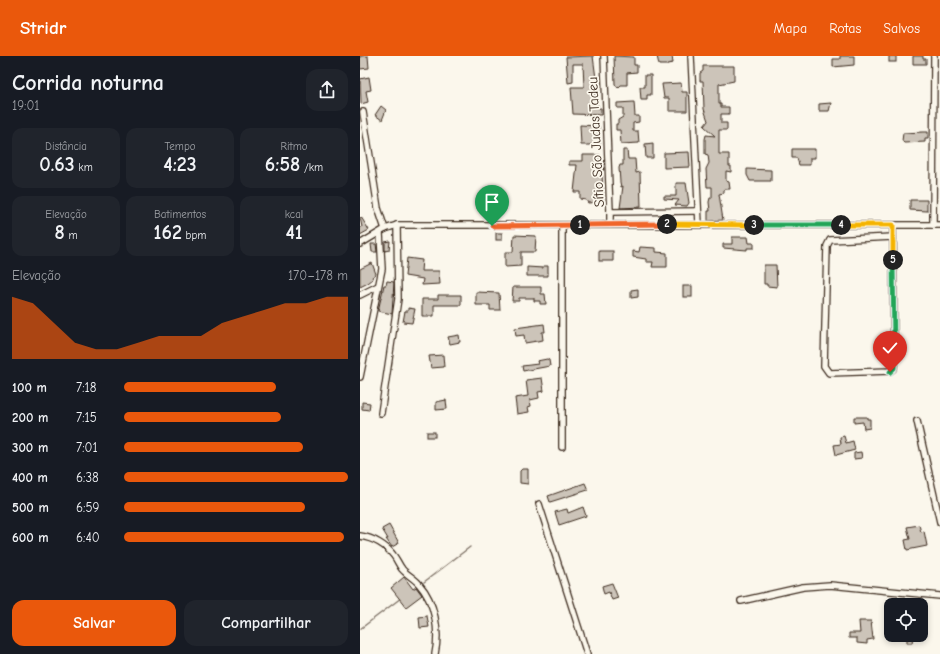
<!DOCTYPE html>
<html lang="pt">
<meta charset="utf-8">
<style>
:root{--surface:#171b24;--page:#20242c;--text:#f1f3f6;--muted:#9ea1a6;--accent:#ea580c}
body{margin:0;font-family:"Comic Neue",sans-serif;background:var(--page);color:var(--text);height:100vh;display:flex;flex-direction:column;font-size:15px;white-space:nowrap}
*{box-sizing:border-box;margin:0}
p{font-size:13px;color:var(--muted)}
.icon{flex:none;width:22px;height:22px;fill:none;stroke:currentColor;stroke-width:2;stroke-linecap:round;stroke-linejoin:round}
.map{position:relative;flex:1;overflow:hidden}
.side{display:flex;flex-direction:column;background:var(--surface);width:360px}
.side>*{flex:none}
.tools{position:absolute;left:524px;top:542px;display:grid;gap:8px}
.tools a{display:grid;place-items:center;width:44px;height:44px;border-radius:8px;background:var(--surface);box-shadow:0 2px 6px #0003;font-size:20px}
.pin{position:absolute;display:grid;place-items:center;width:34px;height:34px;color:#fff;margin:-41px -17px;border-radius:50% 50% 50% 0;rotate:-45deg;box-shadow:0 0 4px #0007}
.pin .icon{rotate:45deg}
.km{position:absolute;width:20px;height:20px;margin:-10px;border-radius:50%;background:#222;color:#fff;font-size:11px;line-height:20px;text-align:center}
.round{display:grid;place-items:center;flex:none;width:42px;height:42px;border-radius:12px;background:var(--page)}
.head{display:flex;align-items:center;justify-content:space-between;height:68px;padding:0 12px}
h1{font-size:22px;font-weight:800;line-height:30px}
.stats{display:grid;grid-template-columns:repeat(3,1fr);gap:6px;height:68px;padding:4px 12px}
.stats div{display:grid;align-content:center;border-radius:10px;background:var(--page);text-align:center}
.stats b{font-size:20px;font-weight:800}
.stats small{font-size:11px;font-weight:400}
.stats p{font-size:11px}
.chart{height:112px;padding:8px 12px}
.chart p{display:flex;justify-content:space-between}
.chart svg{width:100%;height:72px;margin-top:4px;fill:var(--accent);opacity:.7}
.button{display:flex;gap:8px;margin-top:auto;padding:8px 12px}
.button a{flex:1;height:46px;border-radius:12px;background:var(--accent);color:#fff;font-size:16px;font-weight:800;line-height:46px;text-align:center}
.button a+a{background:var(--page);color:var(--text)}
ul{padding:0 12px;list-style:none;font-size:13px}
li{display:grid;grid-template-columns:64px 48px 1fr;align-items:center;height:30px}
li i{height:10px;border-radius:5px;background:var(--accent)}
header{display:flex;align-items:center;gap:24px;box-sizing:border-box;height:56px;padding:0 20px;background:var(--accent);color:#fff}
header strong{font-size:19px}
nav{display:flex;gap:22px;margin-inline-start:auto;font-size:14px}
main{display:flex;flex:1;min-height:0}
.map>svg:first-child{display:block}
</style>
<header>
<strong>Stridr</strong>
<nav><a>Mapa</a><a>Rotas</a><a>Salvos</a></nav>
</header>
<main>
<section class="side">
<div class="head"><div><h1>Corrida noturna</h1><p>19:01</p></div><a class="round"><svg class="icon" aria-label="share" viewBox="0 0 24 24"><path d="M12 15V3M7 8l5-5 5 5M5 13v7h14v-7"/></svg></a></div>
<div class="stats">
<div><p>Distância</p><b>0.63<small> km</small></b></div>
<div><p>Tempo</p><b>4:23</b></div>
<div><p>Ritmo</p><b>6:58<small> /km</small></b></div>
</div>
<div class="stats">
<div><p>Elevação</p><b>8<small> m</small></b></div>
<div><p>Batimentos</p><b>162<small> bpm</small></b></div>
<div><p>kcal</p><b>41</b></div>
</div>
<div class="chart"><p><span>Elevação</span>170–178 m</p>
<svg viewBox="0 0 160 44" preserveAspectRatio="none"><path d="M0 44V6L10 10L20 22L30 34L40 38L50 38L60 34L70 30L80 30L90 30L100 22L110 18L120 14L130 10L140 10L150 6L160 6V44z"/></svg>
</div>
<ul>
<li><b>100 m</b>7:18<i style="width:68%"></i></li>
<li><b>200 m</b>7:15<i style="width:70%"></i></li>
<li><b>300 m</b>7:01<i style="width:80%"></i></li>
<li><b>400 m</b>6:38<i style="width:100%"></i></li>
<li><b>500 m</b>6:59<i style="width:81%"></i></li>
<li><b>600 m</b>6:40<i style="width:98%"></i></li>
</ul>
<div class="button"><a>Salvar</a><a>Compartilhar</a></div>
</section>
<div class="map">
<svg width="580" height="598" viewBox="0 0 580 598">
<rect width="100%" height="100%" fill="#fbf7ec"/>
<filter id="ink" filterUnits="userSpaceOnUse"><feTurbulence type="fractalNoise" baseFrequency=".025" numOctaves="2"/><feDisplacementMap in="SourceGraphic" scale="8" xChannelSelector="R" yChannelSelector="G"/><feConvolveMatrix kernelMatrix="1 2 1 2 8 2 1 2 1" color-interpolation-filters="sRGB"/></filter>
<g filter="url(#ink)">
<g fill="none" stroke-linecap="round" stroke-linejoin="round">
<!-- stream -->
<g stroke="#85796d" stroke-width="1.5">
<path d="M64,526l46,-35"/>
<path d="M0,573l41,-31"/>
</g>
</g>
<!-- building -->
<g fill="#ccc4b9" stroke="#3b2a1e">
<path d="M0,0h8l1,12 -9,1z"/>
<path d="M233,0l4,30h1v8h-4v11h4v3h3v7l-28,-1 -2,-27h13l-1,-23h-10v18l-5,1 -2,-26z"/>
<path d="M254,0l20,1v8h3v7l-10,1v12h-6l-3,3 -3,-4z"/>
<path d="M297,0h15l1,7 -6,1v1h-8z"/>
<path d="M480,0h14v9l-21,2v-8h7z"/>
<rect x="529" y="0" width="7" height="6"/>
<path d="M553,0h10v3h3v5h-13z"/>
<path d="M343,10h31v15l-15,3v20h2v3h8v7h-8v9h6v7h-8v24h10v12h2v6l-5,-1v10l3,1 1,7h-6v4l-5,1 4,26 -15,1v-10h2l-1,-9 1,-4h2v-11h-5l-1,-18 3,-6 -1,-8 -3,-1v-15l1,-4 9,1 -11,-10 4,-5 -4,-12 -1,-28h-3v-8l3,-2z"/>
<path d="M285,19h6v20h-4v5h-6l-1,-13h5z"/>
<path d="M9,21l2,13 -5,1 2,11 -7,2 -1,-25z"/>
<path d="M321,27l1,9h5v19h-18v-13h-5l-2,-14z"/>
<path d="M274,46l1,14h4v6l-6,1v8h5l1,12 -18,1 -1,-14h-4v-6h2v-4l5,-3v-9h-6v-5z"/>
<path d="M471,47l-2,8h-10v-7z"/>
<path d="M21,50l5,4 -4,10 -7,-5z"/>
<path d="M220,69l19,1 1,19h-19z"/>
<path d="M563,76h5v6h-3v4l-21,1 -2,-2 1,-8z"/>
<path d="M293,87v15h-7l-1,-14z"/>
<path d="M432,93h23v9h-5v7h-11l-2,-7h-5z"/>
<path d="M263,94h4l1,9h7l1,14 4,-1 1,35 -21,1 3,-22 -2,1 -1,-5 -1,-14 1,-3h3z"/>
<path d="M329,96l1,15 -26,1v-15z"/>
<path d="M223,99h17l4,15h-2l1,30 -3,2 -12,1 -2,-3 -6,-1v-7h-6l3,-27h-8v-4h14z"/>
<path d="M387,113l24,1v11h-21l-3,-6z"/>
<path d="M316,127h10l3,20 -2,3 -12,-1 4,-5 -15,-1v-3h12z"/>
<path d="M550,144h17v11l-17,-1z"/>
<path d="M1,161l8,13 -9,5v-7l2,-1 -2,-9z"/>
<rect x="136" y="177" width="6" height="7"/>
<path d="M154,179l22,1 -1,16h-14v14l-16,1v-15h8z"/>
<path d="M372,181h16l1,6h5v5h-7v2l-24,-2v-4h9z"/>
<path d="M30,185l-1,9 -4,1v-9z"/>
<path d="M11,188h5l1,8h-5z"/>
<path d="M280,191l16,1v4l11,1v14h-15l1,-5h-7v-3l-13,-2v-6l6,1z"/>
<rect x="239" y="195" width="14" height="10"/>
<path d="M47,202l15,2 -1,11h18l1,13 -18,1 1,-6 -18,-3z"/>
<path d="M12,207l4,11 -4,3 1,2 -5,4 -8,4v-18z"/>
<path d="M404,209h12l1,22 -10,-1v-2h-3z"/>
<path d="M183,210h5v10h-21v-9l16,1z"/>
<path d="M27,225l7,1 -2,32 -14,-3 6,-26h2z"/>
<rect x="323" y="230" width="9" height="11"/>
<path d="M153,231h28v7h4l1,10h-6v-3h-6v-3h-15v3h-7z"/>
<path d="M278,233v8l-7,1v-8z"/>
<path d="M116,236l23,1 1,17h-10v-5h-14z"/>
<path d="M78,239h23v10h-27v11h-12v-17h16z"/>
<path d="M48,252l7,1 -3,14 -9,-1 2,-11h3z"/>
<path d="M184,268l1,8h-3l1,8 -18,3 -1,-8 -8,1 -1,-8z"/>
<path d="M99,279l1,7 -10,2 -2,-7z"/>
<path d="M83,299l1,12 -13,1 -2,-12z"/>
<path d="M187,303l2,1 1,6 -27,5 -1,-5 16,-2 -1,-3z"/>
<path d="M182,322l2,13 -6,1 1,6 -9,2 1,6 -3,1 1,5 -12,2 -2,-16 13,-2 -2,-16z"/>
<path d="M86,344l1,9 -11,1v-8z"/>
<path d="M2,346l8,1 -1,7 -7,-1z"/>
<path d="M494,361h13v2h3v9l-6,1 -1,-7 -9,1z"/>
<rect x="67" y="376" width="8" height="5"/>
<path d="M484,380l2,7 7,-2 2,9 -19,5 -2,-10 7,-1 -1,-7z"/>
<path d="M501,396l1,6 -8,1v-6z"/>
<path d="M162,413h6v15l-8,-1v-12z"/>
<path d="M225,427l3,7 -38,12 -2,-6z"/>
<path d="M223,451l3,9 -27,9 -4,-13 12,-3 1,4z"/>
<path d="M29,469l10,18 -7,4 -6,-8h2l-6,-10z"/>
<path d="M559,469l2,7 3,-1 3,15 -20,4 -2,-10 5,-1 -3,-12z"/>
<path d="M44,521l9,12 3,-2 6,8 -16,12 -15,-19z"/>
<path d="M252,527l6,15 -6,2 -3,-8 -5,2 -2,-8z"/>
<path d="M67,560l2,11 -9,1 -1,-11z"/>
<path d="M499,565h12l2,18 -6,1v4l-10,-1v-5h-8v-5h11z"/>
<path d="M547,579h6l-1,8h-5z"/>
</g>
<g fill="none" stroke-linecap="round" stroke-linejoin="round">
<!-- minor casing -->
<g stroke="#3b2a1e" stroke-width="8">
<g id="minor">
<path d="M244,0l6,156 88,-1"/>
<path d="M331,0l8,168"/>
<path d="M3,56l15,96 7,21"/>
<path d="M250,156v13"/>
<path d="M573,169l1,-169"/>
<path d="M533,181l-63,3 -3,6 -3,120 5,7 61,-2 4,-3 -1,-143"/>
<path d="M0,188l25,-15 12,-4h543"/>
<path d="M0,239l18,-9"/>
<path d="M0,321l22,-108 -2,-36"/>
<path d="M21,357l17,-114 -1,-74"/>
<path d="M557,365l23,101"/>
<path d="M202,391v-222"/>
<path d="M179,448l48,150"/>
<path d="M0,480c13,2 26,9 34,20 3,4 5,9 8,13 5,6 12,9 17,15 16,18 21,47 16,70"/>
<path d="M381,545l62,-14 27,-2 110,11"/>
</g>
</g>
<!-- minor -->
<use href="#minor" stroke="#fbf7ec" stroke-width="5.5"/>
</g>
</g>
<g fill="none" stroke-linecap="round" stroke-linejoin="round" filter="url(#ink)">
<!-- split-1 casing -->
<g stroke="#fff" stroke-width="8">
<path id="split-1" d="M132,170l88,-1"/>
</g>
<!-- split-2 casing -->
<g stroke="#fff" stroke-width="8">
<path id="split-2" d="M220,169l87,-1"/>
</g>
<!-- split-3 casing -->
<g stroke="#fff" stroke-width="8">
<path id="split-3" d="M307,168l87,1"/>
</g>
<!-- split-4 casing -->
<g stroke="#fff" stroke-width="8">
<path id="split-4" d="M394,169h87"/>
</g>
<!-- split-5 casing -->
<g stroke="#fff" stroke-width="8">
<path id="split-5" d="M481,169h52v35"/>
</g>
<!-- split-6 casing -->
<g stroke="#fff" stroke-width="8">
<path id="split-6" d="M533,204l1,87"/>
</g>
<!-- split-7 casing -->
<g stroke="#fff" stroke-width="8">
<path id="split-7" d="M530,316l4,-4v-21"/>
</g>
<!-- split-1 -->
<use href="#split-1" stroke="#f0652b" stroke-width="5"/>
<!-- split-2 -->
<use href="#split-2" stroke="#f0652b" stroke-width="5"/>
<!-- split-3 -->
<use href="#split-3" stroke="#f5b400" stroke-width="5"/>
<!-- split-4 -->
<use href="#split-4" stroke="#22a559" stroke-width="5"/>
<!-- split-5 -->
<use href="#split-5" stroke="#f5b400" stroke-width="5"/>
<!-- split-6 -->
<use href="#split-6" stroke="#22a559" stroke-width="5"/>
<!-- split-7 -->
<use href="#split-7" stroke="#22a559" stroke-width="5"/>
</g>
<g text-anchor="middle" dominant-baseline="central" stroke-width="3.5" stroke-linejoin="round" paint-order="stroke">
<!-- street labels -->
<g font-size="14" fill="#3b2a1e" stroke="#fbf7ec">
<text transform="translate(236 86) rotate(-93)">Sítio São Judas Tadeu</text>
</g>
</g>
</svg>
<div class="tools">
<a><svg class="icon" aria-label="locate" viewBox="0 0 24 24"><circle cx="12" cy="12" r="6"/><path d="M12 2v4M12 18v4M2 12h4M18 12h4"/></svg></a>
</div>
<div class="pin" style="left:132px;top:170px;background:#1e9e55"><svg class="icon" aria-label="arrive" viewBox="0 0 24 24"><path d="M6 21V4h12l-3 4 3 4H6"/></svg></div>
<div class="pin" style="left:530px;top:316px;background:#d93025"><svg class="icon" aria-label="check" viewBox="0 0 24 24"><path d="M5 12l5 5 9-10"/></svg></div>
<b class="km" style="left:220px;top:169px">1</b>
<b class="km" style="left:307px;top:168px">2</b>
<b class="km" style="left:394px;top:169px">3</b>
<b class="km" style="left:481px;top:169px">4</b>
<b class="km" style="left:533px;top:204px">5</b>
</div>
</main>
